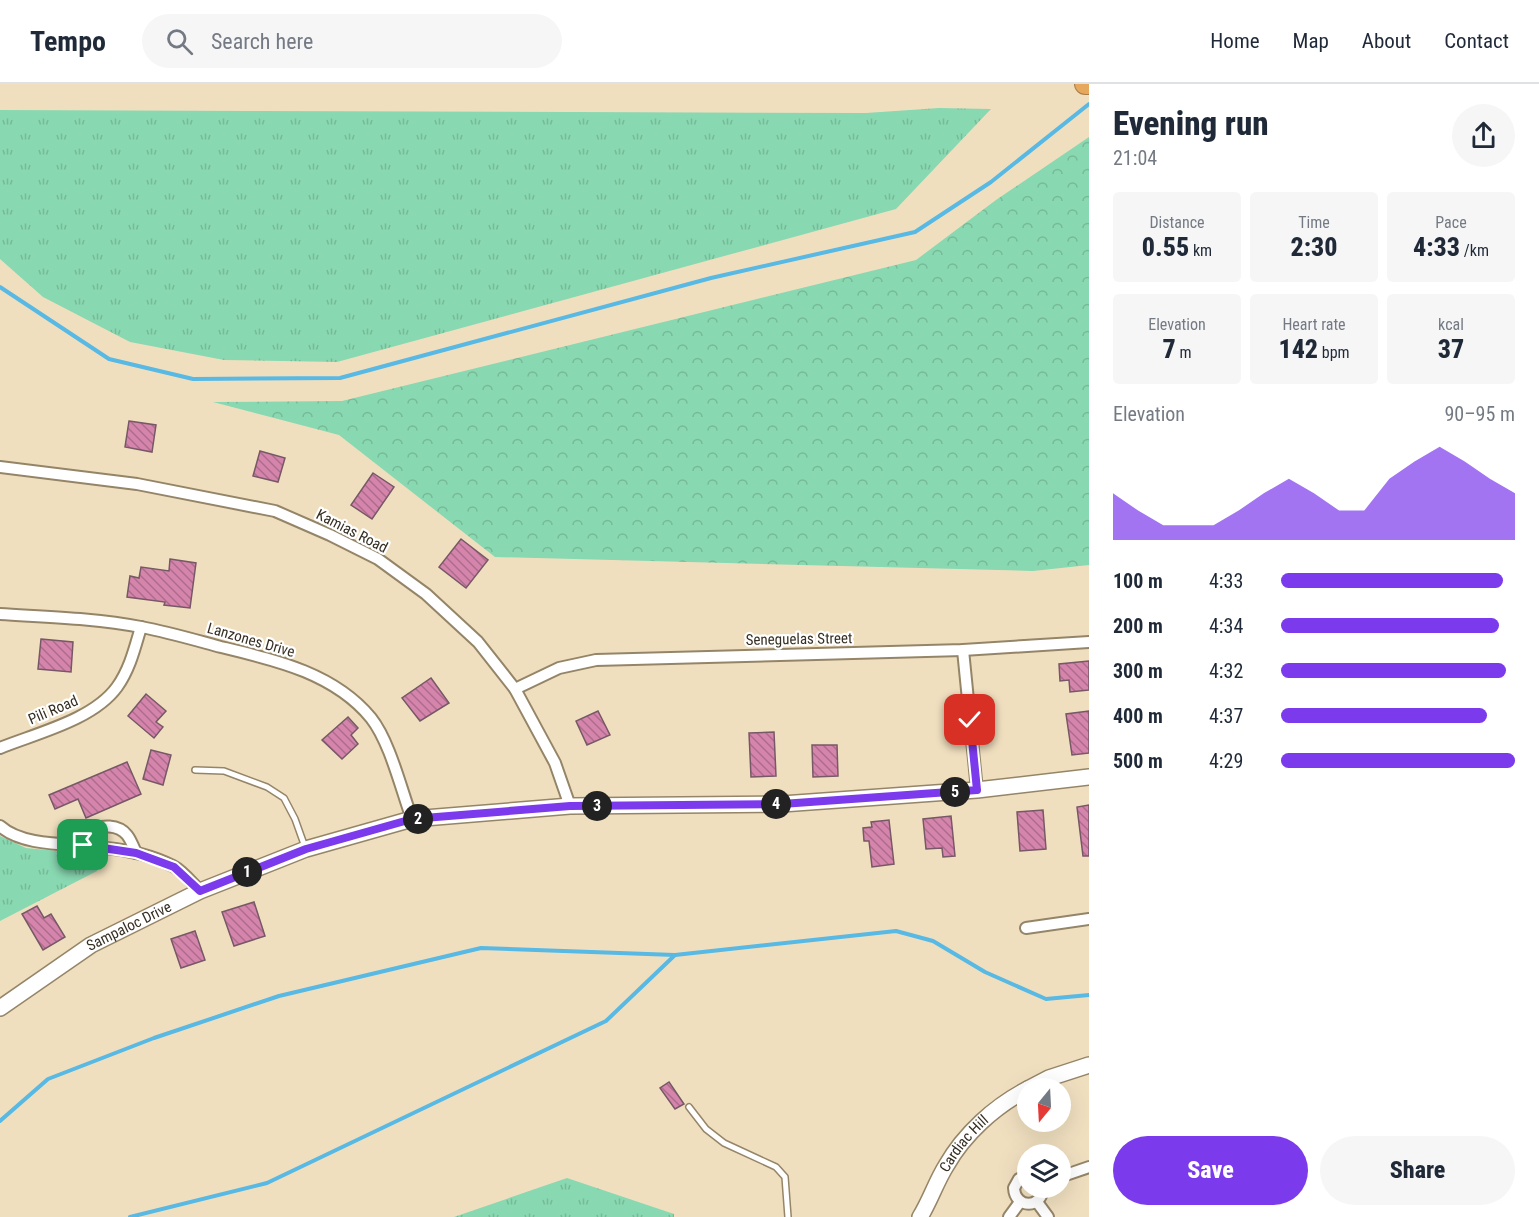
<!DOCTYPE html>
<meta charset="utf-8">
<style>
:root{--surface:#fff;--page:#f6f6f7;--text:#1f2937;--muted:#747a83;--line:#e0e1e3;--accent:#7c3aed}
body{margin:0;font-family:"Roboto Condensed",sans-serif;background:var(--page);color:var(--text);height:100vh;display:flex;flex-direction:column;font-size:22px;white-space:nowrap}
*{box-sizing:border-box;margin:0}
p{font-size:20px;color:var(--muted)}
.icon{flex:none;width:33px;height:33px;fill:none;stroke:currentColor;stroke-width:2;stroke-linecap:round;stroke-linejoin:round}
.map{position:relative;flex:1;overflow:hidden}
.panel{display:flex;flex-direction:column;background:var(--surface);width:450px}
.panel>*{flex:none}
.needle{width:39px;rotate:198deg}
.buttons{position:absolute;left:1017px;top:994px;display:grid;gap:12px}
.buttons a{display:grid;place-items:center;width:54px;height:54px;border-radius:50%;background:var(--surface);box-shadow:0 6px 24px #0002;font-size:30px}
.pin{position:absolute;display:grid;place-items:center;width:51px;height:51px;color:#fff;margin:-26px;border-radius:12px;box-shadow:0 3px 9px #0006}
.km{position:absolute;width:30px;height:30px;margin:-15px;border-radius:50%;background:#222;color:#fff;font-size:16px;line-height:30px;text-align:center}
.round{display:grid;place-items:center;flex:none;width:63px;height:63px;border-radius:32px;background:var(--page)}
.head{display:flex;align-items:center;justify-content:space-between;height:102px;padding:0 24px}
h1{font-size:33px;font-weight:800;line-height:45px}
.metrics{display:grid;grid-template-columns:repeat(3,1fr);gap:9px;height:102px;padding:6px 24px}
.metrics div{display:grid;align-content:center;border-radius:6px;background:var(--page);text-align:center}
.metrics b{font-size:26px;font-weight:800}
.metrics small{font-size:16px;font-weight:400}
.metrics p{font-size:16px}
.chart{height:168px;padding:12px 24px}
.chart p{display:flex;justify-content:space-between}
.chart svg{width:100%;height:108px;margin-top:6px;fill:var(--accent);opacity:.7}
.primary-button{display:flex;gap:12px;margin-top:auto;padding:12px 24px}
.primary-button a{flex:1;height:69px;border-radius:36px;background:var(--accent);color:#fff;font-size:24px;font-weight:800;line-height:69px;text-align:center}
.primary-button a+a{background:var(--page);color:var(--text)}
ul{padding:0 24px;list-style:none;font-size:20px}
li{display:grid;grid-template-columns:96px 72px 1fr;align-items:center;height:45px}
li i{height:15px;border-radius:8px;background:var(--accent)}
header{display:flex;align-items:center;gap:36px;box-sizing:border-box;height:84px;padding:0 30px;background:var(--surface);border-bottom:2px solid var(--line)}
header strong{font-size:28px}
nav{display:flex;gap:33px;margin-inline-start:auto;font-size:21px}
.search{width:420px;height:54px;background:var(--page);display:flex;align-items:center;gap:15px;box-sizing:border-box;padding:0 21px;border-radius:33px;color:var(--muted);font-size:22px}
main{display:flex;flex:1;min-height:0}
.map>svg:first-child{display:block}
</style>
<header>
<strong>Tempo</strong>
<div class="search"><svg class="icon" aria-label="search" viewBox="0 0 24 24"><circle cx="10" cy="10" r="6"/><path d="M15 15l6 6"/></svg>Search here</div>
<nav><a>Home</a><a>Map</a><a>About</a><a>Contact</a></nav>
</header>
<main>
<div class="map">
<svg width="1089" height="1133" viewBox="0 0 1089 1133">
<defs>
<pattern id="grass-tufts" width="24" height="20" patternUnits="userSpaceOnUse" patternTransform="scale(1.5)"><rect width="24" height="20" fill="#88d8b1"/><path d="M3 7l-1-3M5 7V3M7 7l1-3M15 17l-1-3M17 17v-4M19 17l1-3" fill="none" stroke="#76ba98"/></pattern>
<pattern id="forest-crowns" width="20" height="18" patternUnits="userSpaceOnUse" patternTransform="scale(1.5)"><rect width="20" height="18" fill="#88d8b1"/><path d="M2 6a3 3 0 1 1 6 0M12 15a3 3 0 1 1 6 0" fill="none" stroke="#76ba98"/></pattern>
<pattern id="building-back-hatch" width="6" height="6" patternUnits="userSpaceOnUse" patternTransform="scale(1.5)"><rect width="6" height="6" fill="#d584ac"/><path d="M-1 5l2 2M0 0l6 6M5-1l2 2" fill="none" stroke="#ae6c8c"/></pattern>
</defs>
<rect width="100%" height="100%" fill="#f0dfbf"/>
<!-- grass -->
<g fill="url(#grass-tufts)">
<path d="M939,24l52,1 -95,100 -559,153 -113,-2 -94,-18 -87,-45 -43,-38v-149l866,3z"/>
<path d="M0,752l26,12 76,7 -5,16 -97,50z"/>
<path d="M567,1094l107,36v3h-220z"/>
</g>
<!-- forest -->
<path fill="url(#forest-crowns)" d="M1089,53v428l-56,6 -538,-14 -156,-122 -126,-33 129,-1 574,-141 80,-60z"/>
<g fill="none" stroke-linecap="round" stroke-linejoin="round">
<!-- stream -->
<g stroke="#57b9e4" stroke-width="4">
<path d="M0,203l109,72 84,20 147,-1 371,-100 204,-46 76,-50 98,-78"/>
<path d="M0,1037l48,-42 106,-41 125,-42 202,-48 194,7 221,-24 37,10 52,31 61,27 43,-4"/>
<path d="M130,1133l137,-34 339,-162 69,-66"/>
</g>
</g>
<!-- building -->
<g fill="url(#building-back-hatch)" stroke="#775866" stroke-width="1.5">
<path d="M129,337l27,4 -4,27 -27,-5z"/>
<path d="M260,367l25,7 -7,24 -25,-6z"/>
<path d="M373,389l21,14 -22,32 -21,-14z"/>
<path d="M461,455l27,21 -22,28 -27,-21z"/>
<path d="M170,475l26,4 -6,45 -26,-3 1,-3 -38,-5 3,-21 9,2 2,-11 28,4z"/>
<path d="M41,555l32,3 -2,30 -33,-3z"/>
<path d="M1089,577v29l-19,2 -1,-12 -9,1 -1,-17z"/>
<path d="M431,594l18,25 -29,18 -18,-23z"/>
<path d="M146,610l20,17 -10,11 7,5 -9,11 -26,-22z"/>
<path d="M598,627l12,24 -23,10 -11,-24z"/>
<path d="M1089,627v42l-17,2 -6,-41z"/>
<path d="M348,633l10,11 -7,7 7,9 -16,15 -20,-19z"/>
<path d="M774,648l2,44 -25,1 -2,-44z"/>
<path d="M812,661h25l1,31 -25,1z"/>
<path d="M151,666l20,5 -8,30 -20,-6z"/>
<path d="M127,678l14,32 -55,24 -8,-19 -23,10 -6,-14z"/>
<path d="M1089,721v51h-6l-6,-49z"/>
<path d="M1043,726l3,39 -26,2 -3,-39z"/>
<path d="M951,732l4,40 -12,1 -1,-9 -16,1 -3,-30z"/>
<path d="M889,736l5,44 -22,3 -3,-26h-5l-1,-13 9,-1 -1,-5z"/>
<path d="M254,818l11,34 -31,10 -12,-34z"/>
<path d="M37,822l7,12 7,-4 14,23 -22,13 -21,-36z"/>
<path d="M195,847l10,29 -24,8 -10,-29z"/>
<path d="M669,998l15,22 -9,5 -15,-21z"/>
</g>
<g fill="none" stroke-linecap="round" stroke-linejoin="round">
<!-- lane casing -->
<g stroke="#958568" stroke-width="8">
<g id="lane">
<path d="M195,686l29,1 43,16 17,11 11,21 10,28"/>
<path d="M689,1023l17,22 18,14 52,24 9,10 3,40"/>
</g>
</g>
<!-- street casing -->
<g stroke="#958568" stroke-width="14">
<g id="street">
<path d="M0,383l137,17 138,27 55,24 48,24 48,35 52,48 37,47 40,74 15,43"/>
<path d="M0,530c47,3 95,4 141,13 27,5 54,13 80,20 54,13 113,26 150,71 19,24 30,71 41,101"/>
<path d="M963,566l14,140"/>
<path d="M515,605l44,-21 37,-8 367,-10 126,-8"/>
<path d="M0,664c37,-15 93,-28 117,-61 13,-18 18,-40 24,-60"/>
<path d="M0,742c24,22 75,17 106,22 22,2 47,8 67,18 10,5 19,17 27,25"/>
<path d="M83,761c3,-4 5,-9 8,-12 9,-10 28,-8 36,2 4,5 6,11 9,18"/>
<path d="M1026,844l63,-9"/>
<path d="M1028,1092l-9,3 -5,9c1,21 28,21 29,0"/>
<path d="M1060,1093l29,-10"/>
<path d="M1037,1118l11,15"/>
<path d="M1009,1133l11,-15"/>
</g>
</g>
<!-- secondary casing -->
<g stroke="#958568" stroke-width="18">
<g id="secondary">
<path id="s1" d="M0,924l91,-63 109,-54 106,-42 106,-30 158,-13 212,-2 195,-14 112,-13"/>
<path d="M1028,1005l21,-11 40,-13"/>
<path id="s2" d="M920,1133c10,-16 16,-35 26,-51 18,-32 49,-60 82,-77"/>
</g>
</g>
<!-- highway casing -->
<g stroke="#a87e49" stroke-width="22">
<path id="highway" d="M1085,0h4"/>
</g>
<!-- lane -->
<use href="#lane" stroke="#fff" stroke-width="5"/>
<!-- street -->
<use href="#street" stroke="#fff" stroke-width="10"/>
<!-- secondary -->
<use href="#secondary" stroke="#fff" stroke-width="15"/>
<!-- highway -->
<use href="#highway" stroke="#e6a85d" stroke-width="20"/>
</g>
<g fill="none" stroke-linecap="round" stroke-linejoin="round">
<!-- route casing -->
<g stroke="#fff" stroke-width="12">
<path id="route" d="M83,761l53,8 38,14 26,24 106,-42 106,-30 158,-13 212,-2 195,-14 -7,-70"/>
</g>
<!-- route -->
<use href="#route" stroke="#7c3aed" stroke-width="8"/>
</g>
<g text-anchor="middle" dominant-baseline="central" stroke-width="4.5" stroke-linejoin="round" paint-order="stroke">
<!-- street labels -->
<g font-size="15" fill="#362f23" stroke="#fff">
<text transform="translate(352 447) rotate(27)">Kamias Road</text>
<text transform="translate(799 555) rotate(-1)">Seneguelas Street</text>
<text transform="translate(251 556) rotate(16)">Lanzones Drive</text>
<text transform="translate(53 626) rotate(-23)">Pili Road</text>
<text stroke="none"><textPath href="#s1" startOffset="153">Sampaloc Drive</textPath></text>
<text stroke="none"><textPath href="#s2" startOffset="86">Cardiac Hill</textPath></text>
</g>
</g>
</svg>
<div class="buttons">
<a><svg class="needle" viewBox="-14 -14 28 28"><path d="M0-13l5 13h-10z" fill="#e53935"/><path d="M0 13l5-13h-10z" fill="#747a83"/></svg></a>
<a><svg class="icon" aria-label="layers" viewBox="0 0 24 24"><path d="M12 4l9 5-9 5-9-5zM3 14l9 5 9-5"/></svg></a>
</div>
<div class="pin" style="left:83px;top:761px;background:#1e9e55"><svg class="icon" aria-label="arrive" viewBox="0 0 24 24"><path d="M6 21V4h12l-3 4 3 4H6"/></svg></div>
<div class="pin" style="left:970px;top:636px;background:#d93025"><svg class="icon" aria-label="check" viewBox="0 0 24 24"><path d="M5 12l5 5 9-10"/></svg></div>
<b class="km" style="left:247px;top:788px">1</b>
<b class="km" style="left:418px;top:735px">2</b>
<b class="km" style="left:597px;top:722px">3</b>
<b class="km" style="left:776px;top:720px">4</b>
<b class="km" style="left:955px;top:708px">5</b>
</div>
<section class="panel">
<div class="head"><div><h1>Evening run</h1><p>21:04</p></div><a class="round"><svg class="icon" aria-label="share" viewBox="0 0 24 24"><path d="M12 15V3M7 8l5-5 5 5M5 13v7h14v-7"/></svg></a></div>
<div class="metrics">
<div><p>Distance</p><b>0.55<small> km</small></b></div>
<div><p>Time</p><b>2:30</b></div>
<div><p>Pace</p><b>4:33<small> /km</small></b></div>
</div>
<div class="metrics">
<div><p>Elevation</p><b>7<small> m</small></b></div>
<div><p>Heart rate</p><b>142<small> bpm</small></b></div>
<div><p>kcal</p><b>37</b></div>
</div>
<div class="chart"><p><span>Elevation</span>90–95 m</p>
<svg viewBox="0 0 160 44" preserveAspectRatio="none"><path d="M0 44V25L10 32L20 38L30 38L40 38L50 32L60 25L70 19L80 25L90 32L100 32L110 19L120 12L130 6L140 12L150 19L160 25V44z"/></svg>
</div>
<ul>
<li><b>100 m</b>4:33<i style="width:95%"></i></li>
<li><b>200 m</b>4:34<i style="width:93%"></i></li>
<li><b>300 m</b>4:32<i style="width:96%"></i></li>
<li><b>400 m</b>4:37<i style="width:88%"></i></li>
<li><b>500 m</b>4:29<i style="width:100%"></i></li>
</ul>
<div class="primary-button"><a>Save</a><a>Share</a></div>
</section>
</main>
